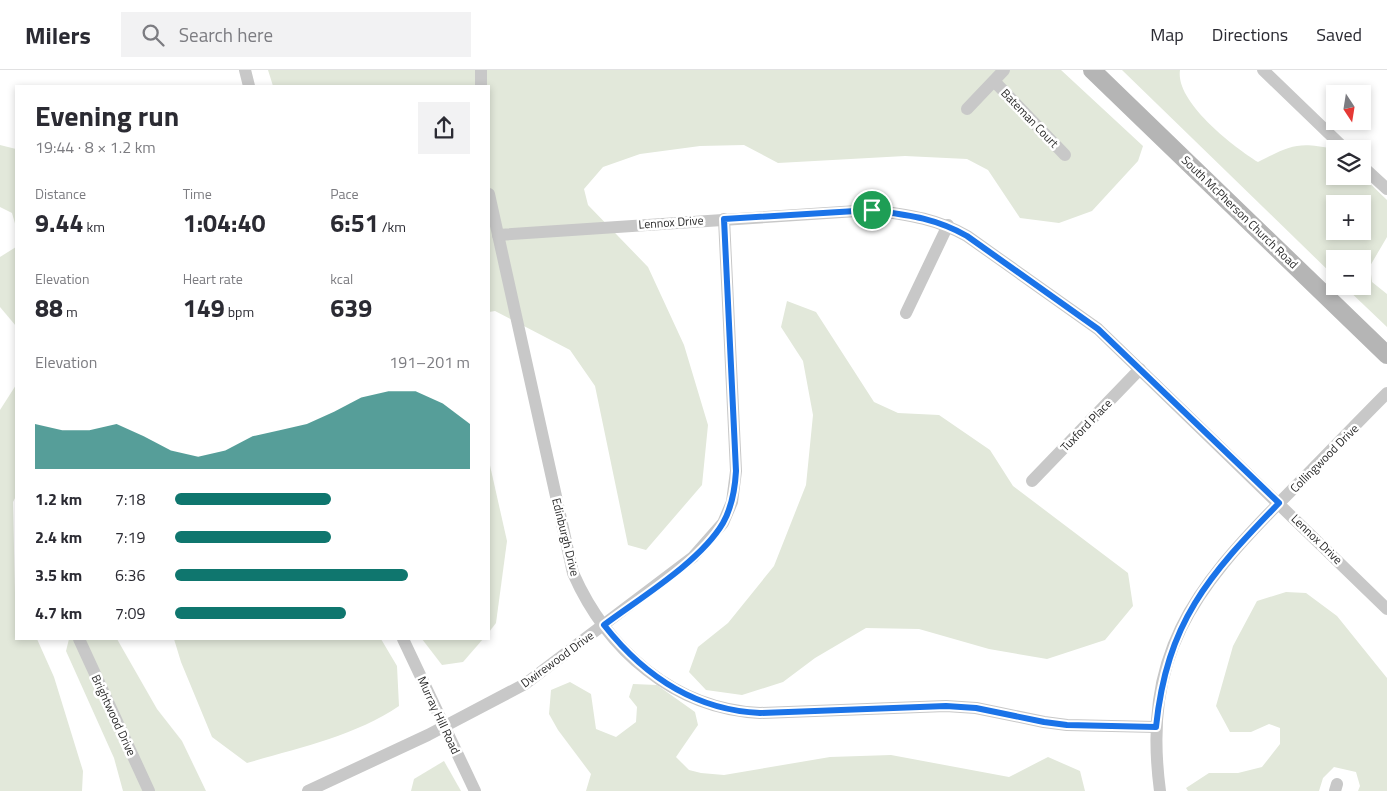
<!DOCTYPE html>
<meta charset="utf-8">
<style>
:root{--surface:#fff;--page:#f2f2f3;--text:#2b2b33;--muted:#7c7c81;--line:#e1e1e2;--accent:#0f766e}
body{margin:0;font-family:"Titillium Web",sans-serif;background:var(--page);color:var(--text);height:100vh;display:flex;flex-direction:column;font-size:19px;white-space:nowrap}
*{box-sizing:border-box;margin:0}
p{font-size:16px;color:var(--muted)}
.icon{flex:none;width:28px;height:28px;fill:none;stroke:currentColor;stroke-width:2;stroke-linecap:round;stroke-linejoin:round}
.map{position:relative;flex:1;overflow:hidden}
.drawer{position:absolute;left:15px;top:15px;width:475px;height:555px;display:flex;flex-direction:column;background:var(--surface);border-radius:0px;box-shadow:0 2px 8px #0003}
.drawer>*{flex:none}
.needle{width:32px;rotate:168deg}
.fabs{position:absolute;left:1326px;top:15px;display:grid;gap:10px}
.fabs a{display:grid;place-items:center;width:45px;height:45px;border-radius:0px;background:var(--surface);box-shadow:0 2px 8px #0003;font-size:25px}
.pin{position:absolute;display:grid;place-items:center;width:42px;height:42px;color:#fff;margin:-21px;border:2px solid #fff;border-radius:50%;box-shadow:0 1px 5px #0007}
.round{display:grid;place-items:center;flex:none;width:52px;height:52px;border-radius:0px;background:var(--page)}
.head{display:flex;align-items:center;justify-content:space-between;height:85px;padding:0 20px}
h1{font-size:28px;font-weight:700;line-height:38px}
.stats{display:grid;grid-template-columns:repeat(3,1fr);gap:8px;height:85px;padding:5px 20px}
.stats div{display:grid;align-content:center}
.stats b{font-size:25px;font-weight:700}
.stats small{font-size:14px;font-weight:400}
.stats p{font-size:14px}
.chart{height:140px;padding:10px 20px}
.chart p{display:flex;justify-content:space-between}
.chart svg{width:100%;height:90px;margin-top:5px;fill:var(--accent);opacity:.7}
ul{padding:0 20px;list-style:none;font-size:16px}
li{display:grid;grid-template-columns:80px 60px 1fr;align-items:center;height:38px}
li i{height:12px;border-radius:6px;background:var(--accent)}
header{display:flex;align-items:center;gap:30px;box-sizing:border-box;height:70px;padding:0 25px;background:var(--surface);border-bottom:1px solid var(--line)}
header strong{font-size:24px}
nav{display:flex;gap:28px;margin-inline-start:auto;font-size:18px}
.search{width:350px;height:45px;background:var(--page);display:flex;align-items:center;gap:12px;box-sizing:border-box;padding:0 18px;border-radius:0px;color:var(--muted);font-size:19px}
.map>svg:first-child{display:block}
</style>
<header>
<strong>Milers</strong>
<div class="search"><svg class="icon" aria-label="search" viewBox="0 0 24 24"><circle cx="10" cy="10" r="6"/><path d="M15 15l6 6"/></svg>Search here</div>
<nav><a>Map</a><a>Directions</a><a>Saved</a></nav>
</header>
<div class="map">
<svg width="1387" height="721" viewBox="0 0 1387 721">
<rect width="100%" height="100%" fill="#fff"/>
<!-- green -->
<g fill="#e2e8da" fill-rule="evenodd">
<path d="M268,0h793l82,76 -5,15 -46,50 -33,12 -39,-5 -32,-48 -21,-11 -62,-3 -127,7 -34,-18 -44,1 -60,8 -37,13 -19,22 4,16 60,62 36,78 24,80 -6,60 -56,65 -18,-5 -33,-159 -25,-36 -75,-39 -6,1v-226h-216z"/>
<path d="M1122,0h58c-5,32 54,77 78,92 32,-16 39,-21 75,-13l2,27h27l25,24v37l-17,29 2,16 15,12v33l-43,-41h18v-27h-27v18zM1335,134h27v27h-27z"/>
<path d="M0,75l16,4v78l-4,-14 -12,-6z"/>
<path d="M16,177v79l-16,-19v-50z"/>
<path d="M787,231l29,11 58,90 24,11 41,2 51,35 23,36 115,87 5,33 -28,34 -58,19 -58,-10 -70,-20 -53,-1 -51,30 -32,24 -41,13 -36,-5 -17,-18 9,-25 30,-24 46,-57 32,-81 7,-70 -10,-54 -22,-34z"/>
<path d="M16,315v111l-3,6 3,137h21l17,38 29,94 -1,20h-82v-381z"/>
<path d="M489,391l18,80 -11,82 -7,9z"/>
<path d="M1286,522l20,1 31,23 50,62v113h-29l2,-5 -4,-14 -22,-5 -11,11 -4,13h-131l-2,-3 23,-15h29l24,-6 18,-23v-16l-11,-4 -18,8h-21l-14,-26 17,-60 24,-45z"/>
<path d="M69,569h48l40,70 25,32 24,50h-83l-9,-33 -48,-107z"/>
<path d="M174,569h207l16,27 2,40c-44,30 -101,42 -152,57l-35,-26 -31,-75z"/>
<path d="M422,569h61l-20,23 -21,3z"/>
<path d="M570,612l21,12 5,35 20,8 20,-15 1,-15 -8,-10 4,-13 24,1 38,27 3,13 -22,32 13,13 12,3 23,2 106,-18 61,-2 118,22 39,-20 32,14 5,20h-499l5,-17 -33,-44 -9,-16 2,-24z"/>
<path d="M444,691l17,30h-50l3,-12z"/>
</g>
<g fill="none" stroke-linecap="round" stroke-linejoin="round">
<!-- street -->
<g stroke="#c8c8c8" stroke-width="12">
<path d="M245,0l4,16"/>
<path d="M1263,0l82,79"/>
<path d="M994,11l71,74"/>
<path d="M481,16v-16"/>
<path d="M967,39l37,-39"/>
<path d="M1362,96l25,23"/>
<path d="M489,124l84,379c34,77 101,136 187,140l186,-7 30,2 68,14 23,3 89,2"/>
<path d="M498,165l374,-25c36,5 63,8 95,26l131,93 289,280"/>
<path d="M906,243l42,-88"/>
<path d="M1032,411l108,-112"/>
<path d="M79,569l70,152"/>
<path d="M403,569l72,152"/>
<path d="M308,721l120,-56 97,-51 168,-127 30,-34 9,-21 4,-31 -12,-252"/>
<path d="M1160,721c-18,-136 33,-201 123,-292 35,-35 69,-71 104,-106"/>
<path d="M1335,721l2,-7"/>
</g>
<!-- secondary -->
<path stroke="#b5b5b5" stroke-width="18" d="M1092,0l295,285"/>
</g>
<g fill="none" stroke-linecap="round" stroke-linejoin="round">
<!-- route casing -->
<g stroke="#fff" stroke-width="10">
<path id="route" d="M872,140c36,5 63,8 95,26l131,93 181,174c-71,73 -112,119 -123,224l-89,-2 -23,-3 -68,-14 -30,-2 -186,7c-66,-3 -116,-37 -156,-88 36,-27 96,-63 119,-102 9,-16 12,-34 13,-52l-12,-252z"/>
</g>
<!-- route -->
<use href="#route" stroke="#1a73e8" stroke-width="6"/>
</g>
<g text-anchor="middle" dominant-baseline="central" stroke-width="5" stroke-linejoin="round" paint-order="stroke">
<!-- street labels -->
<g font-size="12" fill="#2b2b2b" stroke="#fff">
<text transform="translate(1030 48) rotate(46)">Bateman Court</text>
<text transform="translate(1240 142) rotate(44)">South McPherson Church Road</text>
<text transform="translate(671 152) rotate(-4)">Lennox Drive</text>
<text transform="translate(1086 355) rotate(-46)">Tuxford Place</text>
<text transform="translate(1324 388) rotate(-45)">Collingwood Drive</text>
<text transform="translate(566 467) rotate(76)">Edinburgh Drive</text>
<text transform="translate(1317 469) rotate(44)">Lennox Drive</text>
<text transform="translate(557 589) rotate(-36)">Dwirewood Drive</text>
<text transform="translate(114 645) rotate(65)">Brightwood Drive</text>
<text transform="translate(439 645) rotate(65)">Murray Hill Road</text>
</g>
</g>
</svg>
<div class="fabs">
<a><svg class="needle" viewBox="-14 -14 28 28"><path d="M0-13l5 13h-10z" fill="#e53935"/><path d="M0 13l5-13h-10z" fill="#7c7c81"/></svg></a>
<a><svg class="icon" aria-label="layers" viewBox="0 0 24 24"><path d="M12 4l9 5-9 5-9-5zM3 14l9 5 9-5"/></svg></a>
<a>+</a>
<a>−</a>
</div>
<div class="pin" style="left:872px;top:140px;background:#1e9e55"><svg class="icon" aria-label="arrive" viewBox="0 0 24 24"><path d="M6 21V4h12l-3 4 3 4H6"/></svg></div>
<section class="drawer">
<div class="head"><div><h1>Evening run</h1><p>19:44 · 8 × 1.2 km</p></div><a class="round"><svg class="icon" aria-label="share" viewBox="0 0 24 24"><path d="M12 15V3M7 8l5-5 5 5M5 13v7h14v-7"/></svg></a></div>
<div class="stats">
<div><p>Distance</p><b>9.44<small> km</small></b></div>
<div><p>Time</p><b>1:04:40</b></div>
<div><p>Pace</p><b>6:51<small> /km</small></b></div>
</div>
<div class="stats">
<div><p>Elevation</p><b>88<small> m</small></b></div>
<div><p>Heart rate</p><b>149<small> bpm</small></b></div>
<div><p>kcal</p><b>639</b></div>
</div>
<div class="chart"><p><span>Elevation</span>191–201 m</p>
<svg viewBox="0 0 160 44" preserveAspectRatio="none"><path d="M0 44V22L10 25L20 25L30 22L40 28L50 35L60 38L70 35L80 28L90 25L100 22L110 16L120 9L130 6L140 6L150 12L160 22V44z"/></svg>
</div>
<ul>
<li><b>1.2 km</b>7:18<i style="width:53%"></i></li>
<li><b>2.4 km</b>7:19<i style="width:53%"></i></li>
<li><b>3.5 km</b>6:36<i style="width:79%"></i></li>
<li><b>4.7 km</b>7:09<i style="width:58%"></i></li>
</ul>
</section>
</div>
